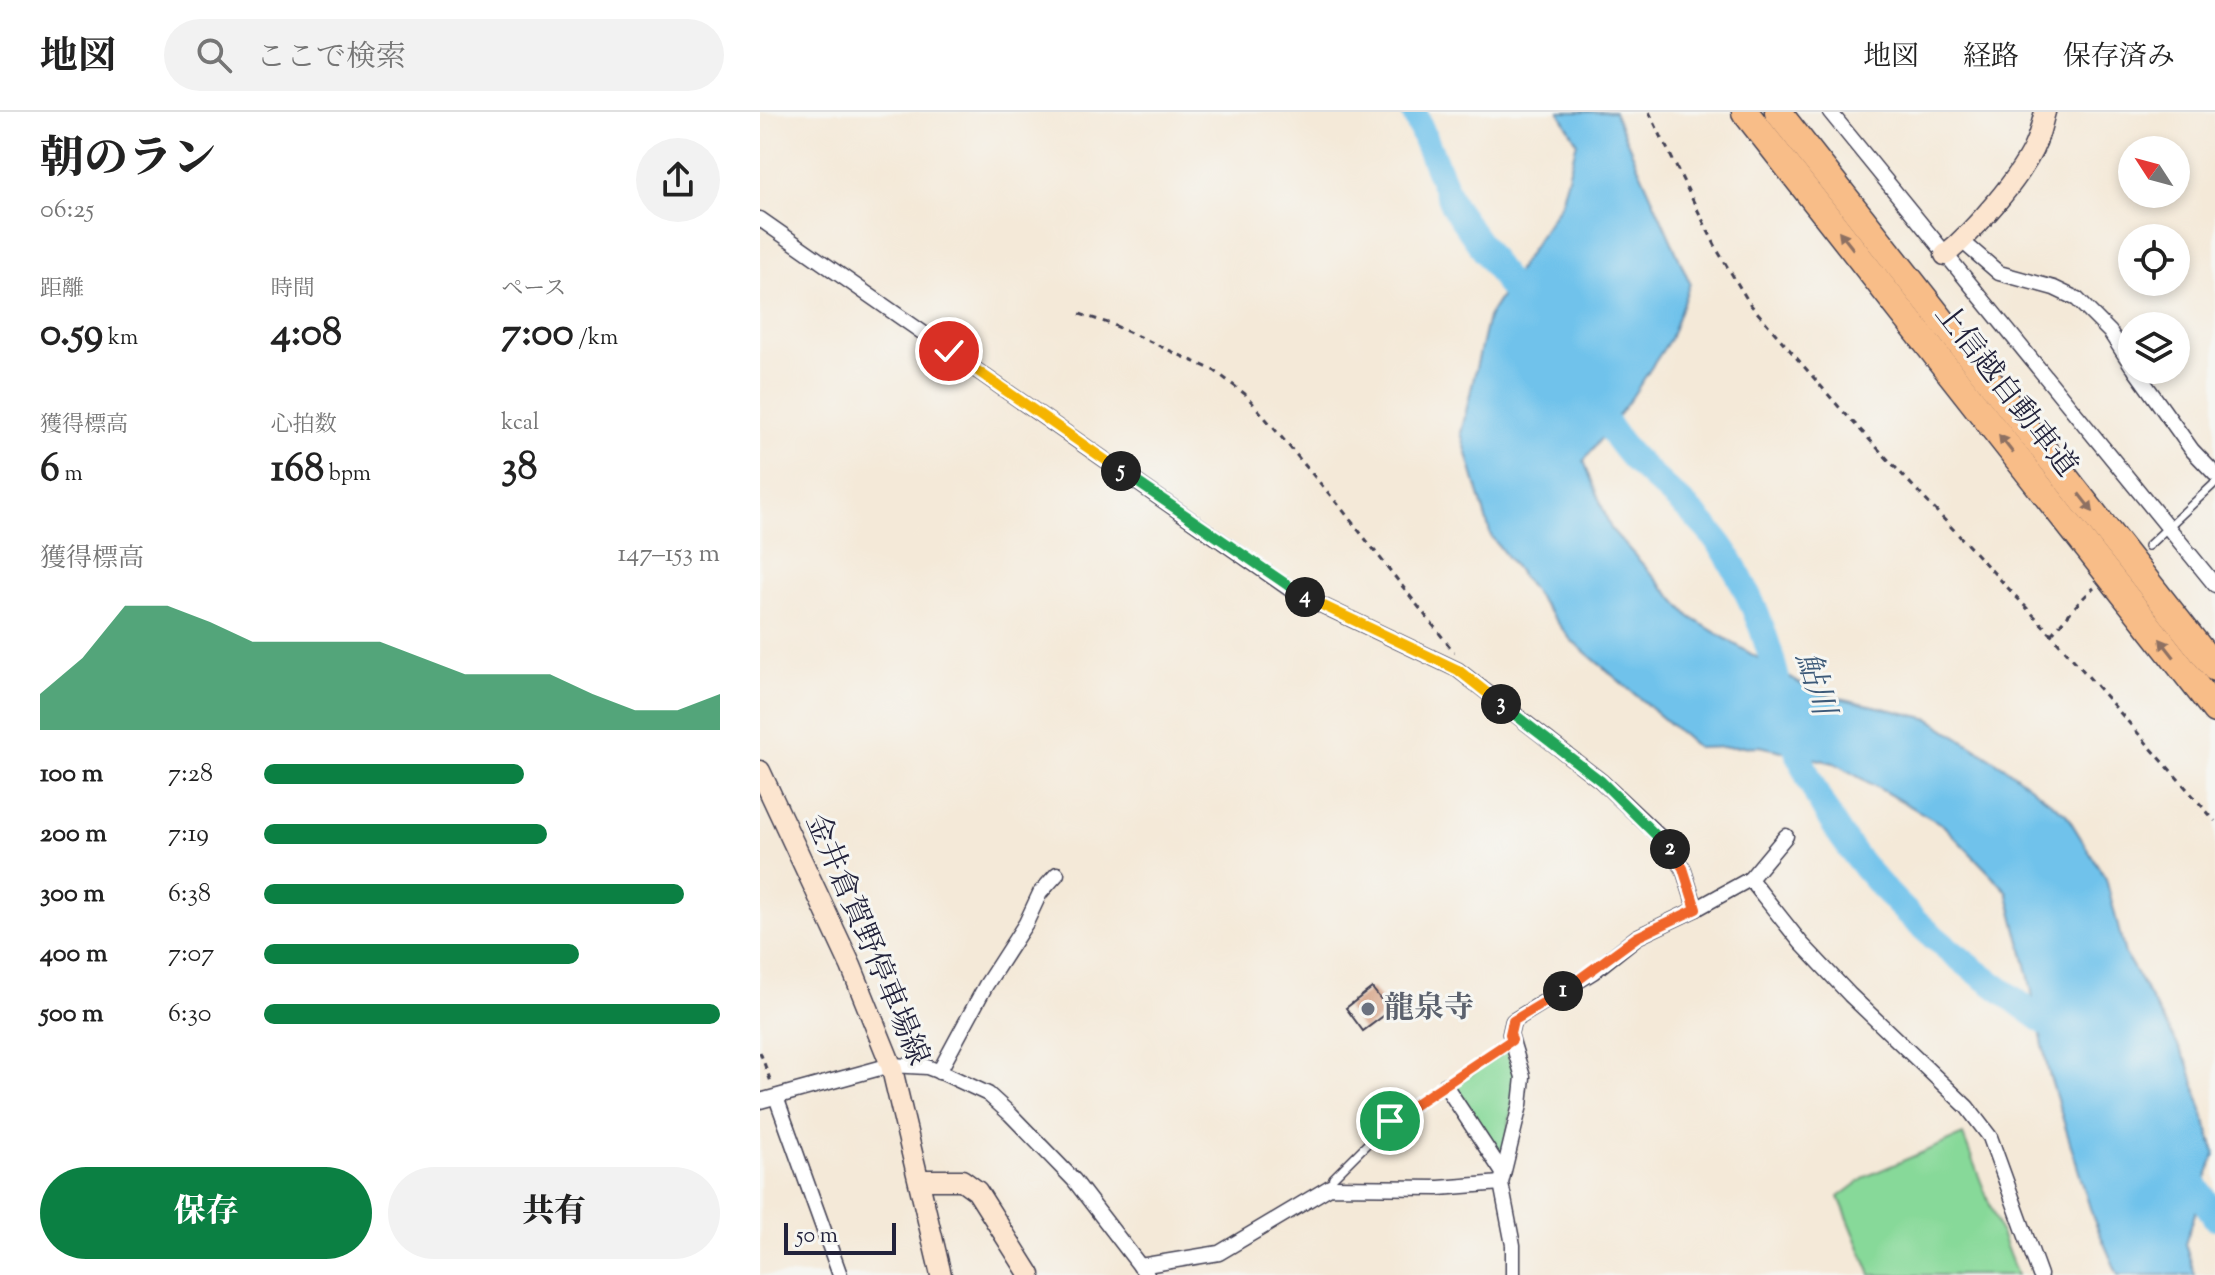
<!DOCTYPE html>
<html lang="ja">
<meta charset="utf-8">
<style>
:root{--surface:#fff;--page:#f2f2f2;--text:#222;--muted:#767676;--line:#e0e0e0;--accent:#0b8043}
body{margin:0;font-family:"Sorts Mill Goudy","Noto Serif JP",serif;background:var(--page);color:var(--text);height:100vh;display:flex;flex-direction:column;font-size:30px;white-space:nowrap}
*{box-sizing:border-box;margin:0}
p{font-size:26px;color:var(--muted)}
.icon{flex:none;width:44px;height:44px;fill:none;stroke:currentColor;stroke-width:2;stroke-linecap:round;stroke-linejoin:round}
.map{position:relative;flex:1;overflow:hidden}
.drawer{display:flex;flex-direction:column;background:var(--surface);width:760px}
.drawer>*{flex:none}
.needle{width:52px;rotate:306deg}
.tools{position:absolute;left:1358px;top:24px;display:grid;gap:16px}
.tools a{display:grid;place-items:center;width:72px;height:72px;border-radius:50%;background:var(--surface);box-shadow:0 4px 12px #0003;font-size:40px}
.scale{position:absolute;left:24px;bottom:20px;width:112px;box-sizing:border-box;padding-left:8px;border:4px solid #22223b;border-top:0;font-size:22px;line-height:28px;white-space:nowrap;color:#22223b;-webkit-text-stroke:6px #f6f6f2;paint-order:stroke}
.pin{position:absolute;display:grid;place-items:center;width:68px;height:68px;color:#fff;margin:-34px;border:4px solid #fff;border-radius:50%;box-shadow:0 2px 8px #0007}
.km{position:absolute;width:40px;height:40px;margin:-20px;border-radius:50%;background:#222;color:#fff;font-size:22px;line-height:40px;text-align:center}
.round{display:grid;place-items:center;flex:none;width:84px;height:84px;border-radius:42px;background:var(--page)}
.summary{display:flex;align-items:center;justify-content:space-between;height:136px;padding:0 40px}
h1{font-size:44px;font-weight:800;line-height:60px}
.figures{display:grid;grid-template-columns:repeat(3,1fr);gap:12px;height:136px;padding:8px 40px}
.figures div{display:grid;align-content:center}
.figures b{font-size:40px;font-weight:800}
.figures small{font-size:22px;font-weight:400}
.figures p{font-size:22px}
.chart{height:224px;padding:16px 40px}
.chart p{display:flex;justify-content:space-between}
.chart svg{width:100%;height:144px;margin-top:8px;fill:var(--accent);opacity:.7}
.action{display:flex;gap:16px;margin-top:auto;padding:16px 40px}
.action a{flex:1;height:92px;border-radius:48px;background:var(--accent);color:#fff;font-size:32px;font-weight:800;line-height:92px;text-align:center}
.action a+a{background:var(--page);color:var(--text)}
ul{padding:0 40px;list-style:none;font-size:26px}
li{display:grid;grid-template-columns:128px 96px 1fr;align-items:center;height:60px}
li i{height:20px;border-radius:10px;background:var(--accent)}
header{display:flex;align-items:center;gap:48px;box-sizing:border-box;height:112px;padding:0 40px;background:var(--surface);border-bottom:2px solid var(--line)}
header strong{font-size:38px}
nav{display:flex;gap:44px;margin-inline-start:auto;font-size:28px}
.search{width:560px;height:72px;background:var(--page);display:flex;align-items:center;gap:20px;box-sizing:border-box;padding:0 28px;border-radius:44px;color:var(--muted);font-size:30px}
main{display:flex;flex:1;min-height:0}
.map>svg:first-child{display:block}
</style>
<header>
<strong>地図</strong>
<div class="search"><svg class="icon" aria-label="search" viewBox="0 0 24 24"><circle cx="10" cy="10" r="6"/><path d="M15 15l6 6"/></svg>ここで検索</div>
<nav><a>地図</a><a>経路</a><a>保存済み</a></nav>
</header>
<main>
<section class="drawer">
<div class="summary"><div><h1>朝のラン</h1><p>06:25</p></div><a class="round"><svg class="icon" aria-label="share" viewBox="0 0 24 24"><path d="M12 15V3M7 8l5-5 5 5M5 13v7h14v-7"/></svg></a></div>
<div class="figures">
<div><p>距離</p><b>0.59<small> km</small></b></div>
<div><p>時間</p><b>4:08</b></div>
<div><p>ペース</p><b>7:00<small> /km</small></b></div>
</div>
<div class="figures">
<div><p>獲得標高</p><b>6<small> m</small></b></div>
<div><p>心拍数</p><b>168<small> bpm</small></b></div>
<div><p>kcal</p><b>38</b></div>
</div>
<div class="chart"><p><span>獲得標高</span>147–153 m</p>
<svg viewBox="0 0 160 44" preserveAspectRatio="none"><path d="M0 44V33L10 22L20 6L30 6L40 11L50 17L60 17L70 17L80 17L90 22L100 27L110 27L120 27L130 33L140 38L150 38L160 33V44z"/></svg>
</div>
<ul>
<li><b>100 m</b>7:28<i style="width:57%"></i></li>
<li><b>200 m</b>7:19<i style="width:62%"></i></li>
<li><b>300 m</b>6:38<i style="width:92%"></i></li>
<li><b>400 m</b>7:07<i style="width:69%"></i></li>
<li><b>500 m</b>6:30<i style="width:100%"></i></li>
</ul>
<div class="action"><a>保存</a><a>共有</a></div>
</section>
<div class="map">
<svg width="1455" height="1163" viewBox="0 0 1455 1163">
<rect width="100%" height="100%" fill="#f6f6f2"/>
<filter id="ink" filterUnits="userSpaceOnUse"><feTurbulence type="fractalNoise" baseFrequency=".0125" numOctaves="2"/><feDisplacementMap in="SourceGraphic" scale="16" xChannelSelector="R" yChannelSelector="G"/><feConvolveMatrix kernelMatrix="1 2 1 2 8 2 1 2 1" color-interpolation-filters="sRGB"/></filter>
<filter id="wash" filterUnits="userSpaceOnUse"><feTurbulence type="fractalNoise" baseFrequency=".006" numOctaves="4" result="noise"/><feDisplacementMap in="SourceGraphic" scale="32" xChannelSelector="R" yChannelSelector="G"/><feGaussianBlur stdDeviation="1.8" result="paint"/><feColorMatrix in="noise" values="0 0 0 0 0 0 0 0 0 0 0 0 0 0 0 0 0 1.4 0 .05"/><feComposite in="paint" operator="in"/></filter>
<g filter="url(#wash)">
<rect width="100%" height="100%" fill="#f4e9d8"/>
<!-- green -->
<g fill="#87d999" stroke="#547e6a" stroke-width="2">
<path d="M747,938l10,31 -14,77 -4,-1 -44,-72z"/>
<path d="M1203,1023l54,140h-146l-32,-78 28,-21z"/>
</g>
<!-- water -->
<path fill="#6fc2eb" stroke="#487293" stroke-width="2" d="M799,0h55l76,171 -20,56 -38,58 -48,64 27,68 79,88 124,75 116,27 76,49 60,46 40,65 19,75 63,109 27,90 -30,91 10,31h-77l-25,-57 -45,-148 -20,-97 -21,-82 -64,-66 -109,-62 -74,-17 -62,2 -127,-108 -80,-104 -30,-103 27,-116 73,-114 16,-61z"/>
<g fill="none" stroke-linecap="round" stroke-linejoin="round">
<!-- river -->
<g stroke="#6fc2eb" stroke-width="26">
<path d="M654,0l39,94 75,106"/>
<path d="M830,287c14,20 27,42 43,59 28,29 72,61 93,95 18,30 34,66 44,100 10,35 16,70 30,104 49,130 158,202 266,280"/>
<path d="M1423,1054l32,51"/>
</g>
</g>
<g id="blocks">
<!-- building -->
<path fill="#d29777" d="M612,876l18,23 -27,20 -17,-23z"/>
</g>
</g>
<g filter="url(#ink)">
<use href="#blocks" fill-opacity="0" stroke="#424053" stroke-width="2"/>
<g fill="none" stroke-linecap="round" stroke-linejoin="round">
<!-- lane casing -->
<g stroke="#424053" stroke-width="10">
<g id="lane">
<path d="M1388,434l67,-63"/>
<path d="M570,1075l3,-9 57,-57 122,-81"/>
</g>
</g>
<!-- street casing -->
<g stroke="#424053" stroke-width="17">
<g id="street">
<path d="M1070,0l385,473"/>
<path d="M0,107l534,373 164,78 143,111 59,56 23,31 13,41"/>
<path d="M1202,129l37,32 55,15 23,11 33,33 22,34"/>
<path d="M1375,258l57,80 23,24"/>
<path d="M990,767l51,64 49,52 117,112 23,30 50,138"/>
<path d="M179,960l47,-87 40,-62 14,-30 17,-19"/>
<path d="M685,973l58,88"/>
<path d="M16,985l64,178"/>
<path d="M0,989l131,-36 36,2 16,6 45,21 22,20 64,66 73,95"/>
<path d="M380,1154l79,-13 111,-66 109,1 62,-5"/>
<path d="M753,1163v-30l-12,-62 19,-78 3,-28 -13,-43 3,-13 80,-49 44,-35 59,-28 54,-30 36,-43"/>
</g>
</g>
<!-- secondary casing -->
<g stroke="#424053" stroke-width="23">
<g id="secondary">
<path d="M1185,143c28,-23 78,-79 91,-113 4,-9 6,-20 9,-30"/>
<path d="M0,659l91,195 40,99 50,210"/>
<path d="M159,1068h43l15,11 53,84"/>
</g>
</g>
<!-- highway casing -->
<g stroke="#424053" stroke-width="29">
<g id="highway">
<path d="M985,0l470,598"/>
<path d="M1018,0l437,556"/>
</g>
</g>
<!-- path -->
<g stroke="#424053" stroke-width="3" stroke-dasharray="6 6" stroke-linecap="butt">
<path d="M889,0l70,141 31,51 89,103 212,227 164,187"/>
<path d="M320,202l31,10 104,47 30,23 96,114 113,144"/>
<path d="M1291,522c15,-15 27,-33 43,-46"/>
<path d="M0,940l11,30"/>
</g>
<!-- lane -->
<use href="#lane" stroke="#fff" stroke-width="7"/>
<!-- street -->
<use href="#street" stroke="#fff" stroke-width="14"/>
<!-- secondary -->
<use href="#secondary" stroke="#fce5cf" stroke-width="20"/>
<!-- highway -->
<use href="#highway" stroke="#f8bd88" stroke-width="26"/>
</g>
<!-- one-way arrows -->
<defs><path id="oneway-solid" d="M-6-.8H1V-3.2L6.5 0L1 3.2V.8H-6Z" transform="scale(2)"/></defs>
<g fill="#8d7062">
<use href="#oneway-solid" transform="translate(1086 128) rotate(-128)"/>
<use href="#oneway-solid" transform="translate(1246 332) rotate(-128)"/>
<use href="#oneway-solid" transform="translate(1326 391) rotate(52)"/>
<use href="#oneway-solid" transform="translate(1407 536) rotate(-128)"/>
</g>
</g>
<g fill="none" stroke-linecap="round" stroke-linejoin="round" filter="url(#ink)">
<!-- split-1 casing -->
<g stroke="#fff" stroke-width="16">
<path id="split-1" d="M630,1009l122,-81 -2,-6 3,-13 50,-30"/>
</g>
<!-- split-2 casing -->
<g stroke="#fff" stroke-width="16">
<path id="split-2" d="M803,879l74,-54 59,-28 -13,-41 -13,-19"/>
</g>
<!-- split-3 casing -->
<g stroke="#fff" stroke-width="16">
<path id="split-3" d="M741,592l100,77 69,68"/>
</g>
<!-- split-4 casing -->
<g stroke="#fff" stroke-width="16">
<path id="split-4" d="M545,485l153,73 43,34"/>
</g>
<!-- split-5 casing -->
<g stroke="#fff" stroke-width="16">
<path id="split-5" d="M361,359l184,126"/>
</g>
<!-- split-6 casing -->
<g stroke="#fff" stroke-width="16">
<path id="split-6" d="M189,239l172,120"/>
</g>
<!-- split-1 -->
<use href="#split-1" stroke="#f0652b" stroke-width="10"/>
<!-- split-2 -->
<use href="#split-2" stroke="#f0652b" stroke-width="10"/>
<!-- split-3 -->
<use href="#split-3" stroke="#22a559" stroke-width="10"/>
<!-- split-4 -->
<use href="#split-4" stroke="#f5b400" stroke-width="10"/>
<!-- split-5 -->
<use href="#split-5" stroke="#22a559" stroke-width="10"/>
<!-- split-6 -->
<use href="#split-6" stroke="#f5b400" stroke-width="10"/>
</g>
<!-- markers -->
<circle fill="#6b7280" stroke="#f6f6f2" stroke-width="3" cx="608" cy="897" r="8"/>
<g text-anchor="middle" dominant-baseline="central" stroke-width="6" stroke-linejoin="round" paint-order="stroke">
<!-- street labels -->
<g font-size="30" fill="#22223b" stroke="#f6f6f2">
<text transform="translate(1245 279) rotate(52)">上信越自動車道</text>
<text transform="translate(106 828) rotate(67)">金井倉賀野停車場線</text>
</g>
<!-- worship labels -->
<g font-size="30" font-weight="bold" fill="#5b616d" stroke="#f6f6f2" text-anchor="start">
<text x="624" y="897">龍泉寺</text>
</g>
<!-- water labels -->
<g font-size="32" font-style="italic" fill="#3d5a79" stroke="#f6f6f2">
<text transform="translate(1054 572) rotate(73)">鮎川</text>
</g>
</g>
</svg>
<div class="tools">
<a><svg class="needle" viewBox="-14 -14 28 28"><path d="M0-13l5 13h-10z" fill="#e53935"/><path d="M0 13l5-13h-10z" fill="#767676"/></svg></a>
<a><svg class="icon" aria-label="locate" viewBox="0 0 24 24"><circle cx="12" cy="12" r="6"/><path d="M12 2v4M12 18v4M2 12h4M18 12h4"/></svg></a>
<a><svg class="icon" aria-label="layers" viewBox="0 0 24 24"><path d="M12 4l9 5-9 5-9-5zM3 14l9 5 9-5"/></svg></a>
</div>
<div class="scale">50 m</div>
<div class="pin" style="left:630px;top:1009px;background:#1e9e55"><svg class="icon" aria-label="arrive" viewBox="0 0 24 24"><path d="M6 21V4h12l-3 4 3 4H6"/></svg></div>
<div class="pin" style="left:189px;top:239px;background:#d93025"><svg class="icon" aria-label="check" viewBox="0 0 24 24"><path d="M5 12l5 5 9-10"/></svg></div>
<b class="km" style="left:803px;top:879px">1</b>
<b class="km" style="left:910px;top:737px">2</b>
<b class="km" style="left:741px;top:592px">3</b>
<b class="km" style="left:545px;top:485px">4</b>
<b class="km" style="left:361px;top:359px">5</b>
</div>
</main>
